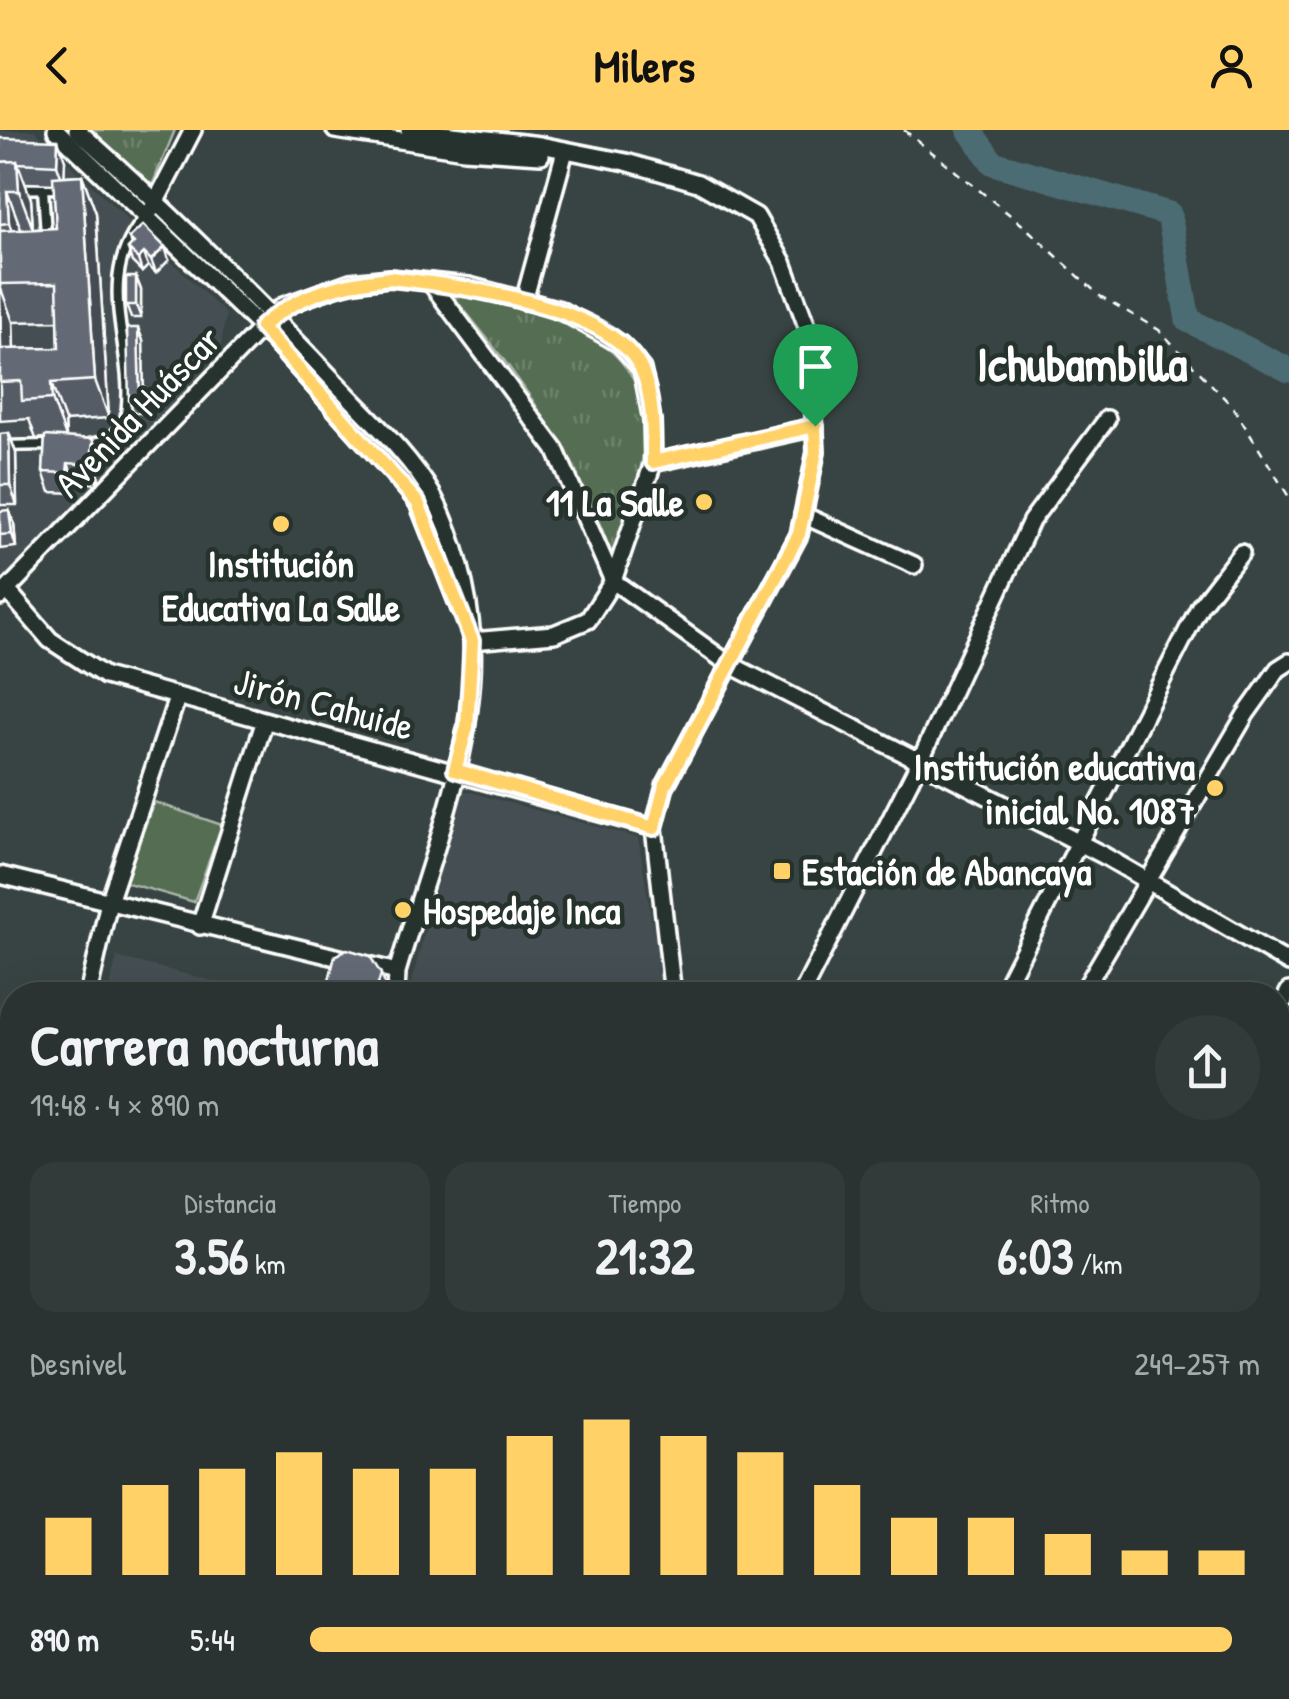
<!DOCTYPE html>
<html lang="es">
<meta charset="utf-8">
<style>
:root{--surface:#2a3332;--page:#323b3a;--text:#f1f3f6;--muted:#a5aaac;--line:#464e4d;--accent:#ffd166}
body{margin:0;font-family:"Patrick Hand",sans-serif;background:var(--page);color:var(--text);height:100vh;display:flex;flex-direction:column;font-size:38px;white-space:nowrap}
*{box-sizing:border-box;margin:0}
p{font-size:32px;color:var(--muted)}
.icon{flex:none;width:55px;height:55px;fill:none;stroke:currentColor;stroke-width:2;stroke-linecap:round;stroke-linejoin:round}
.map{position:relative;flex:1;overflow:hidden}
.sheet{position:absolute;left:0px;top:852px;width:1290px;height:718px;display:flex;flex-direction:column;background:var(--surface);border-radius:40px 40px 0 0;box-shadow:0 10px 40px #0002,0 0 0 2px var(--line)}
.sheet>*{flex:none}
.pin{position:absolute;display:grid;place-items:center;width:85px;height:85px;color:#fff;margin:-102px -42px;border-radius:50% 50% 50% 0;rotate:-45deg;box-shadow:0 0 10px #0007}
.pin .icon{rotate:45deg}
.round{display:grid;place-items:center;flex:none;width:105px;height:105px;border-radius:52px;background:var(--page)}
.head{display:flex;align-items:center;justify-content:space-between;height:170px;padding:0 30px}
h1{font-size:55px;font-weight:700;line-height:75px}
.metrics{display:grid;grid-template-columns:repeat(3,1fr);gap:15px;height:170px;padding:10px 30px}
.metrics div{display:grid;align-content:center;border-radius:25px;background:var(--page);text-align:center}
.metrics b{font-size:50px;font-weight:700}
.metrics small{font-size:28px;font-weight:400}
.metrics p{font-size:28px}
.chart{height:280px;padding:20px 30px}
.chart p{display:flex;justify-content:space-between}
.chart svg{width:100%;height:180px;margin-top:10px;stroke:var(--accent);stroke-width:6}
ul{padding:0 30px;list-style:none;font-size:32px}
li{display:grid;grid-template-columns:160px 120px 1fr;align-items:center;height:75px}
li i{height:25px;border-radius:12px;background:var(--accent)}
header{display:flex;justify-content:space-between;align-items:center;height:130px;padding:0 30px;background:var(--accent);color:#111;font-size:45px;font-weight:700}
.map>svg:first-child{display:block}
</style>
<header><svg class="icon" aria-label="back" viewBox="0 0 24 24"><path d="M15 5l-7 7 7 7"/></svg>Milers<svg class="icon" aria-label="person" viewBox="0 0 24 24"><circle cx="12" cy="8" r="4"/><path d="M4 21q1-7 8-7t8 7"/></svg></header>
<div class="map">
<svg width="1289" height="1569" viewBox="0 0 1289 1569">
<defs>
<pattern id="park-tufts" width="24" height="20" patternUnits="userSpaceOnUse" patternTransform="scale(2.5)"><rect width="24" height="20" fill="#556d53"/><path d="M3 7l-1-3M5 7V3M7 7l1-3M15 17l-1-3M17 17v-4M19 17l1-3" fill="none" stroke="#6e836d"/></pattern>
</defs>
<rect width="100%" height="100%" fill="#384443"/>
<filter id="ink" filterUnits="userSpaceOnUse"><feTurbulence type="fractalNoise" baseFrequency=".01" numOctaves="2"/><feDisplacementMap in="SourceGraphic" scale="20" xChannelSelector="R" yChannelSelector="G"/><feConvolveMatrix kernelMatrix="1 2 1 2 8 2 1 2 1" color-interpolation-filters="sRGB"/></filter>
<g filter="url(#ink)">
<!-- built -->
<g fill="#455052">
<path d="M0,0h34l192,184 -6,37 -115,130 -105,103z"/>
<path d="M462,660l176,48 26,157h-256z"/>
<path d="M117,827l151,38h-160z"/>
</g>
<!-- green -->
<path fill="#556d53" stroke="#aab6a9" stroke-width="2.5" d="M154,672l68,23 -28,77 -70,-20z"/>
<!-- park -->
<g fill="url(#park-tufts)" stroke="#aab6a9" stroke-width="2.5">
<path d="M89,0h86l-24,58z"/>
<path d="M449,162c83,22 200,32 196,145 -2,40 -20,82 -32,120 -39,-104 -92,-181 -164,-265z"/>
</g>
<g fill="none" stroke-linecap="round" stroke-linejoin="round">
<!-- river -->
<path stroke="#4c6c73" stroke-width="25" d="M969,0l24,33 176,51 19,106 101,50"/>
<!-- lane casing -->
<g stroke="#fff" stroke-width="15">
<g id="lane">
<path d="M0,59l60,-1"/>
<path d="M43,59l3,45"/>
<path d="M84,315l24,-5 16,-15c17,-72 -37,-143 22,-209"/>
<path d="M0,316l50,-1"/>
</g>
</g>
<!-- street casing -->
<g stroke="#fff" stroke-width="22">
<g id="street">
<path d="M56,0l205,197 142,155 15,21 42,106"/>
<path d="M77,0c91,80 177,166 261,255 31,33 71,69 94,109 23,42 37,98 40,146 6,107 -45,229 -75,332l-1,23"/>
<path d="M335,0l129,20 77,5"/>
<path d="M409,0l131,15 86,17 72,21 58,33 27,46 26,70 7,120 -17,83 -134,251 -11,42 19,167"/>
<path d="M152,79l41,-79"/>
<path d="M430,152l125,167 58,132 116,83 374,191 186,108"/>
<path d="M524,171l41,-150"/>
<path d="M653,333l162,-36"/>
<path d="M803,385l111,50"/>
<path d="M7,460l43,50 55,36 549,152"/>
<path d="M0,467l283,-291 67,-24 40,-4 79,8 91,24 60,34 22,25 10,52 1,42 -40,118 -25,39 -34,14 -82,7"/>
<path d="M0,745l397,97"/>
<path d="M200,796l64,-203"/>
<path d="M88,865l21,-93 68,-204"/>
<path d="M801,865l118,-232 112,-242 76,-102"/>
<path d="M1001,865l199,-389 41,-53"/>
<path d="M1081,865l165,-281 32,-45 11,-7"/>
<path d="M1278,882l11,-21"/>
<path d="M0,910l12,15"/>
<path d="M0,1124l12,-5"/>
<path d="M1278,1238l11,-19"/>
<path d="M0,1295l12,-6"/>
<path d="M1278,1362l11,1"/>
<path d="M1278,1429h11"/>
<path d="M0,1459l12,4"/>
<path d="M1278,1488l11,1"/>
<path d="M338,1558l39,11"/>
<path d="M1197,1558l50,11"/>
<path d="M224,1569l2,-11"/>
<path d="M722,1569l3,-11"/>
<path d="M955,1569l1,-11"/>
<path d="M1175,1569l2,-11"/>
</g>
</g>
<!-- path -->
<path stroke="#fff" stroke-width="2.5" stroke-dasharray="8 8" stroke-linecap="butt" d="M904,0l120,96 76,70 59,34 74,77 56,90"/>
<!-- lane -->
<use href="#lane" stroke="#26332d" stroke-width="8"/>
<!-- street -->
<use href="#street" stroke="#26332d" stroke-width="15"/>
</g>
<!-- wall -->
<g fill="#555c65" stroke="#fff" stroke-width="2.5" fill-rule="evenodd">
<path d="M0,8l65,22 -1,16 18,-1 14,38 13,205 -44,3 1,16 34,22 -2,25 -23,-2 -1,11 -24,-1 -7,-20 2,-34 -9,1 -7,-20 -29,2zM25,53l29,1 2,44 -23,1 -2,-30zM58,191l1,27 -45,1 -1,-27z"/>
<path d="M129,108l40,22 -13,13 -8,-7 -6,6 -10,-10 -4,-13 4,-4z"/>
<path d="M136,147l5,13v28h-10l-5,-13z"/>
<path d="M138,198l5,13 1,72h-10l-5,-13z"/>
<path d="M9,303l7,20 1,52h-17v-71z"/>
<path d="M0,381l14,12 2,24 -16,2z"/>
<path d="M335,826l54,39h-58l-3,-10z"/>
</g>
<!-- shaded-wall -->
<g fill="#454b52" stroke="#fff" stroke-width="2.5">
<path d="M58,10l7,20 -1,24 -7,-19z"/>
<path d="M17,31l14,38 2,30 -14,-38z"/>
<path d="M82,45l14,38 13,205 -14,-38z"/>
<path d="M7,61l14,38 2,33 -14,-39z"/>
<path d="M165,117l4,13 -13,13 -5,-13z"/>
<path d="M144,123l4,13 -6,6 -4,-13z"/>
<path d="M136,147l5,13v28l-5,-13z"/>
<path d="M0,156l13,36 2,59 -14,-32z"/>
<path d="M138,198l5,13 1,72 -4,-13z"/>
<path d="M51,253l14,38 1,16 -14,-38z"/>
<path d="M9,303l7,20 1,52 -7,-20z"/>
<path d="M93,309l7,20 -2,25 -7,-19z"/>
<path d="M68,333l7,19 -1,11 -7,-20z"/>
<path d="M9,380l5,13 2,24 -4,-13z"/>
<path d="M381,844l8,21h-12l-1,-4z"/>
</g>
<!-- building -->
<g fill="#636b75" stroke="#fff" stroke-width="2.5">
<path d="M0,8l58,2 -1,25 -40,-2v-2l-17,1z"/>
<path d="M17,31l2,30h-12l2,32 -9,1v-62z"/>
<path d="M82,45l13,205 -44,3 1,16 -30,2 -1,-20 -21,1v-78l1,45 58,-1 -2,-65 -57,1v-53l56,-3 -3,-51z"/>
<path d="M143,95l22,22 -14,13 -7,-7 -6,6 -10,-10 6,-6 -5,-5z"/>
<rect x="126" y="147" width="10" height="28"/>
<path d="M127,198h11l2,72h-11z"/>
<path d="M9,303l1,52h-10v-51z"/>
<path d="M45,306l48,3 -2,26 -23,-2 -1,10 -24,-1z"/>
<path d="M9,380l3,24 -12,1v-24z"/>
<path d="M347,819l23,7 11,18 -5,17 -7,4h-34l1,-3 -8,-7 7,-29z"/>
</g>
</g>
<g fill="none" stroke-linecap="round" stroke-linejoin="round" filter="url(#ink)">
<!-- route casing -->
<g stroke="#fff" stroke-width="20">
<path id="route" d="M390,148c63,7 224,26 252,93 12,28 11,62 11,91l162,-36 1,26 -17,82 -134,252 -11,42 -199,-58 12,-43 5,-86 -54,-138 -157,-176c36,-33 81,-44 129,-49z"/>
</g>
<!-- route -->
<use href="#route" stroke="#ffd166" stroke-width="12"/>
</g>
<!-- markers -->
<g fill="#ffd166" stroke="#26332d" stroke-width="4">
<circle cx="704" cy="372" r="10"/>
<circle cx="281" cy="394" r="10"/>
<circle cx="1215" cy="658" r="10"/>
<rect x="772" y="731" width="20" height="20" rx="5"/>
<circle cx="403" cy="780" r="10"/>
</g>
<g text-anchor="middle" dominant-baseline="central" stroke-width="9" stroke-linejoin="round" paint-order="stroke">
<!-- street labels -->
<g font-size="38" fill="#fff" stroke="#26332d">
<text transform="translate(137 281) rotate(-46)">Avenida Huáscar</text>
<text transform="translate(324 573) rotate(15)">Jirón Cahuide</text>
</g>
<!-- poi labels -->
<g font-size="38" font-weight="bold" fill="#fff" stroke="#26332d" text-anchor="end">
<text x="684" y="372">11 La Salle</text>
<text x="281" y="433" text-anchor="middle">Institución<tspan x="281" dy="44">Educativa La Salle</tspan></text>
<text x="1195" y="636">Institución educativa<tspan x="1195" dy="44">inicial No. 1087</tspan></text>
<text x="802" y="741" text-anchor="start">Estación de Abancaya</text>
<text x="423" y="780" text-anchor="start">Hospedaje Inca</text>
</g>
<!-- district labels -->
<g font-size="48" font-weight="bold" fill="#fff" stroke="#26332d">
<text x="1082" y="233">Ichubambilla</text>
</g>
</g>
</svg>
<div class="pin" style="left:815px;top:296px;background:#1e9e55"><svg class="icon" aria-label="arrive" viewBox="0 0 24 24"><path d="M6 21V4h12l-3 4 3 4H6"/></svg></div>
<section class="sheet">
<div class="head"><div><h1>Carrera nocturna</h1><p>19:48 · 4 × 890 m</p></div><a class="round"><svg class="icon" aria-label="share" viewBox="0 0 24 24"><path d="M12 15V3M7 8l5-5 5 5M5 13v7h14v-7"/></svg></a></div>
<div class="metrics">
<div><p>Distancia</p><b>3.56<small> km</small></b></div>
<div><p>Tiempo</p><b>21:32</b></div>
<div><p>Ritmo</p><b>6:03<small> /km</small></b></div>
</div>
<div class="chart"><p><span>Desnivel</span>249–257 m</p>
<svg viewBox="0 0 160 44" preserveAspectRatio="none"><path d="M5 44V30M15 44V22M25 44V18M35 44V14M45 44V18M55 44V18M65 44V10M75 44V6M85 44V10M95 44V14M105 44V22M115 44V30M125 44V30M135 44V34M145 44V38M155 44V38"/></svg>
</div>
<ul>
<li><b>890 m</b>5:44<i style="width:97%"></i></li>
</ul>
</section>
</div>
